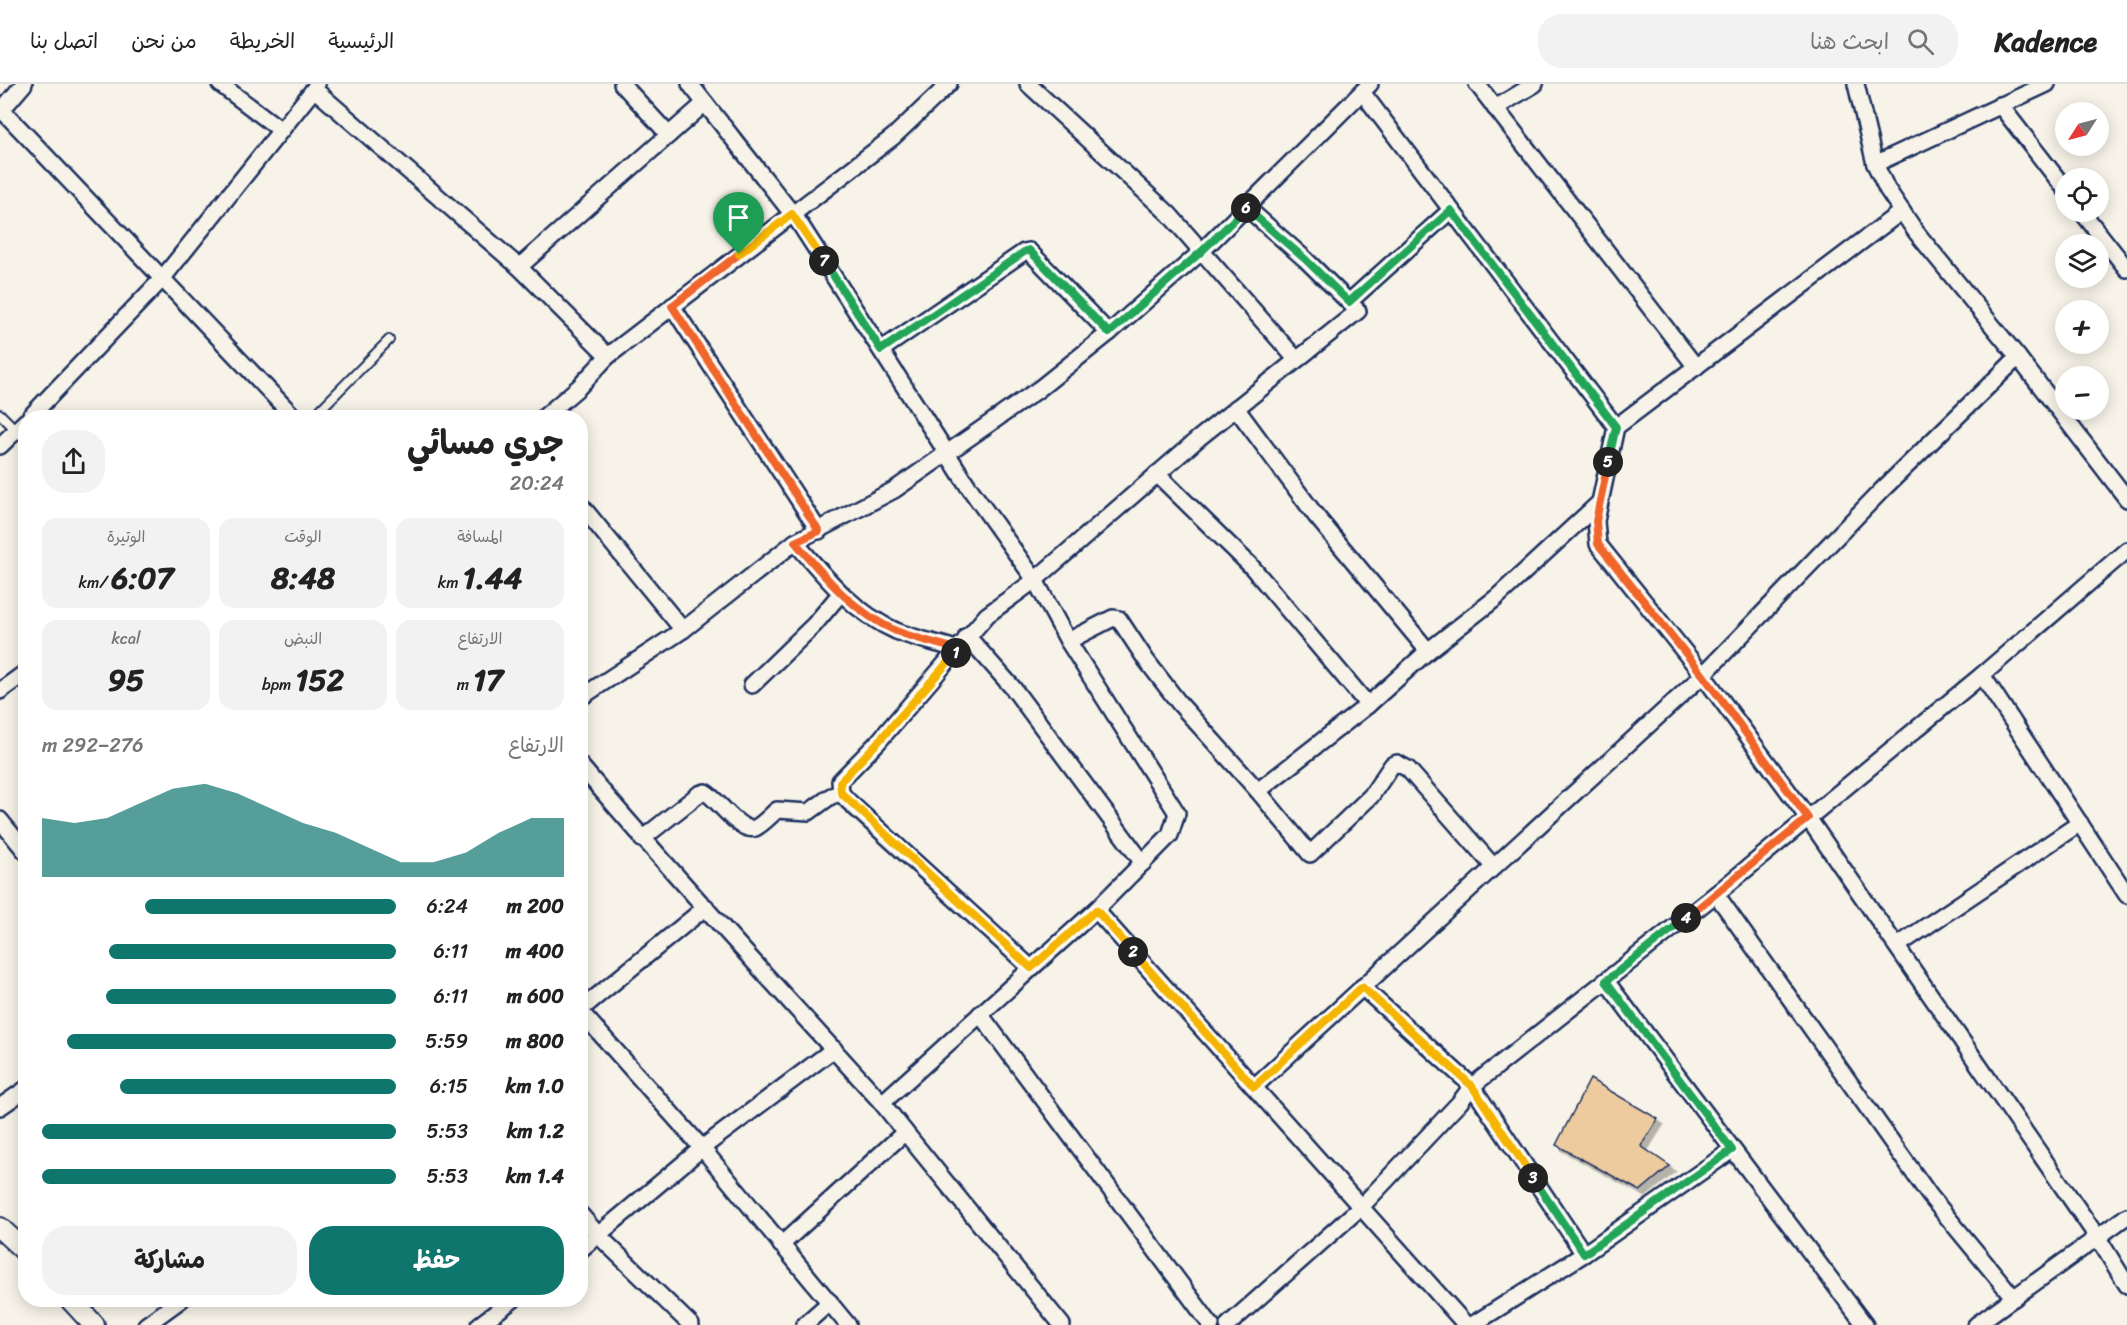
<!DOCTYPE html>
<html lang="ar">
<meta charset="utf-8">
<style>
:root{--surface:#fff;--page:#f2f2f2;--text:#222;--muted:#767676;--line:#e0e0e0;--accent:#0f766e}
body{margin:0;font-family:Sriracha,"Playpen Sans Arabic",sans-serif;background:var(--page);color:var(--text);direction:rtl;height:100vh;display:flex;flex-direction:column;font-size:22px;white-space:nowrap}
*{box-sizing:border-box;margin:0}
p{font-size:20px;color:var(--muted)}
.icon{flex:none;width:33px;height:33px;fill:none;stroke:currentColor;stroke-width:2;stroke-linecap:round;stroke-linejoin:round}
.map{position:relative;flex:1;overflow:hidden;direction:ltr}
.panel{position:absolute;left:18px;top:326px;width:570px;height:897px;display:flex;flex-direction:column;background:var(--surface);border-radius:24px;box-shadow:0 3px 15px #0003;direction:rtl}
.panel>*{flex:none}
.needle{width:39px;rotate:234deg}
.buttons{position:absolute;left:2055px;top:18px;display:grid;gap:12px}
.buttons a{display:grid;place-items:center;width:54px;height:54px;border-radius:50%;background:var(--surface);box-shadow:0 3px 15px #0003;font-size:30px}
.pin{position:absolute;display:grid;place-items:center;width:51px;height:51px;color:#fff;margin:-62px -26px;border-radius:50% 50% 50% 0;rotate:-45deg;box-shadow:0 0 6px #0007}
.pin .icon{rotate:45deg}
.km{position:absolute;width:30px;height:30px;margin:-15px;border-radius:50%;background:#222;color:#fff;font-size:16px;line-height:30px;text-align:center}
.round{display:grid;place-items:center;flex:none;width:63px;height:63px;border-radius:24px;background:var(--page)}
.overview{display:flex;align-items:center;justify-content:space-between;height:102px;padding:0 24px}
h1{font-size:33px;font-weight:700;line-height:45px}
.stats{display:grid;grid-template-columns:repeat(3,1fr);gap:9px;height:102px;padding:6px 24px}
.stats div{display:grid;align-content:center;border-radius:15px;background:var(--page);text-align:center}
.stats b{font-size:30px;font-weight:700}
.stats small{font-size:16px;font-weight:400}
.stats p{font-size:16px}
.chart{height:168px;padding:12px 24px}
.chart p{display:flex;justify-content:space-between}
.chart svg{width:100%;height:108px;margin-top:6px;fill:var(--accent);opacity:.7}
.cta{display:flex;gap:12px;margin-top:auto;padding:12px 24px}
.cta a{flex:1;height:69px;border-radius:24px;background:var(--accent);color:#fff;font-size:24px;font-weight:700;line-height:69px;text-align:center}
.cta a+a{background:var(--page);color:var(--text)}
ul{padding:0 24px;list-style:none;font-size:20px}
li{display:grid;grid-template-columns:96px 72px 1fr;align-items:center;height:45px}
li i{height:15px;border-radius:8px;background:var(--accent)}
header{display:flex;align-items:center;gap:36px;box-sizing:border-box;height:84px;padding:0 30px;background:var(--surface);border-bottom:2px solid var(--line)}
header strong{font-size:28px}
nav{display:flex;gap:33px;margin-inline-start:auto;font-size:21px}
.search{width:420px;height:54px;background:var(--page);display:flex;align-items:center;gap:15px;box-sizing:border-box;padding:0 21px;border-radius:24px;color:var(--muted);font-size:22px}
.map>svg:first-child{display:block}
</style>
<header>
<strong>Kadence</strong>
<div class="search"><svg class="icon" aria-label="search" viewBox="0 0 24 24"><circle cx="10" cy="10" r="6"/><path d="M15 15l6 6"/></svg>ابحث هنا</div>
<nav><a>الرئيسية</a><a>الخريطة</a><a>من نحن</a><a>اتصل بنا</a></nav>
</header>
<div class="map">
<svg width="2127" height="1241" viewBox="0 0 2127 1241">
<defs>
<filter id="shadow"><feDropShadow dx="5.5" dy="5.5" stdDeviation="0" flood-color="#0004"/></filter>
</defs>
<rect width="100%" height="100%" fill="#f7f3e8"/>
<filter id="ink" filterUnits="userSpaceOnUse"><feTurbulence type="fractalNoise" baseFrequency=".0167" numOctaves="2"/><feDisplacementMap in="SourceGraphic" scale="12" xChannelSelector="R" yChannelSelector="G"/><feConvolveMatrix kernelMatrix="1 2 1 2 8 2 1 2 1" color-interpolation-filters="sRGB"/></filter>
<g filter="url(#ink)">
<!-- building -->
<path fill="#edcb9e" stroke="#1b2f5e" stroke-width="1.5" filter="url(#shadow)" d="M1590,995l68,40 -17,27 29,20 -30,25 -84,-46z"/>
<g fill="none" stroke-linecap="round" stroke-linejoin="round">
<!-- service casing -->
<g stroke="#1b2f5e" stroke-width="12">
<g id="service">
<path d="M0,330l17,17"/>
<path d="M313,333l76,-77"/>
</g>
</g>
<!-- minor casing -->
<g stroke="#1b2f5e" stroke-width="20">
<g id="minor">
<path d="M220,0l61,46"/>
<path d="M317,0l-3,5 205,178 89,89"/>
<path d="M622,0l47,51"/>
<path d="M690,0l108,137 170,265 67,94 33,61 109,172 -7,22 -74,75 -214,193"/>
<path d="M1028,0l141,130 127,145"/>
<path d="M1477,0l219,283"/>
<path d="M1856,0l19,80 12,25 29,43 102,125 109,142"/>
<path d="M1362,8l254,335"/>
<path d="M2000,21l66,85"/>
<path d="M1495,24l40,-24"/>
<path d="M2,26l292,307"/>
<path d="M0,28l24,-28"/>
<path d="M1875,80l172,-80"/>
<path d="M1902,127l-286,216 -20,94 2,23 105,131 105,143 290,420 29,47"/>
<path d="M2082,128l45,57"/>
<path d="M519,183l186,-164"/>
<path d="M1349,218l102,-92"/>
<path d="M672,222l147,225"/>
<path d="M881,266l143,-98 5,-1 80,82"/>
<path d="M1236,324l80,108 112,135"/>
<path d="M30,333l132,-138 152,-190"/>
<path d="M544,333l35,-30 29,-31 285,-219 56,-53"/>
<path d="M0,362l26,-25"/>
<path d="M1157,390l94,92 117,139"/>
<path d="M580,420l103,126"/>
<path d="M795,458c30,35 58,70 101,89 20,8 42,12 63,19"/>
<path d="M967,552l46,52 130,175"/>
<path d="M1068,557l45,-23 6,1 27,41 33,43 79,88 110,-86 60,-54 68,-53 103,-95"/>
<path d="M1982,591l145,220"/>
<path d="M752,601l62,-60 26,-31"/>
<path d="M0,607l26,-19"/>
<path d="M580,614l103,-68 112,-88 99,-52 145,-101 70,-56 93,-82 168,-167"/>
<path d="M580,681c98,116 201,226 302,338l23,29 -124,113"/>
<path d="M1258,707l52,63 61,-58 21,-31 5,-2 11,6 85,97"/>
<path d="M0,736l26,32"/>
<path d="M642,755l57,-45 6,-2c13,7 34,41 50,36 7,-3 16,-13 22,-18l32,2 22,-16 10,-3"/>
<path d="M1716,810l214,302 84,102"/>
<path d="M1096,826l370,415"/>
<path d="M1897,862l183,-123"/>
<path d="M1031,884l-183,-167 -7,-8 -1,-12 38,-39 109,-127 48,-35 164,-142 159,-127 -53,-52 -59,-52"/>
<path d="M1606,897l259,344"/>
<path d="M1362,903l110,99 112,168"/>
<path d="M580,926l126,-103"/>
<path d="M580,927l122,137 146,177"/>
<path d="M980,930l231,311"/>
<path d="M1254,1003l449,-412 179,-185 136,-133"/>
<path d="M0,1023l26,-18"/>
<path d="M905,1048l157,193"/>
<path d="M580,1130l19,22 92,89"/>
<path d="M580,1166l122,-102 132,-99"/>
<path d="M146,1241l36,-26"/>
<path d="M479,1241l35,-26"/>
<path d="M804,1241l26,-23"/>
<path d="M1228,1241l133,-118 99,-105 12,-16 244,-192 266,-219 145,-125"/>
<path d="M1472,1241l112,-71 148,-104"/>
<path d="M1976,1241l151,-109"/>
</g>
</g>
<!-- tertiary casing -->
<g stroke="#1b2f5e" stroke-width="24">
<g id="tertiary">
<path d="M0,1144l26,24"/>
<path d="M70,1215l24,26"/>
</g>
</g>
<!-- service -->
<use href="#service" stroke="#f7f3e8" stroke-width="8"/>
<!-- minor -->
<use href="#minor" stroke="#f7f3e8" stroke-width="15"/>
<!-- tertiary -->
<use href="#tertiary" stroke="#f7f3e8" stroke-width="20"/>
</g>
</g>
<g fill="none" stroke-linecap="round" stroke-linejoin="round" filter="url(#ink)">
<!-- split-1 casing -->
<g stroke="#fff" stroke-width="12">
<path id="split-1" d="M739,170l-67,52 147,225 -24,11c30,35 58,70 101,89 20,8 42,12 63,19l-3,3"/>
</g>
<!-- split-2 casing -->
<g stroke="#fff" stroke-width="12">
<path id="split-2" d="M956,569l-78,89 -38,40 1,11 190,175 65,-58 37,42"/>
</g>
<!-- split-3 casing -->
<g stroke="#fff" stroke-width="12">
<path id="split-3" d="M1133,868l121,135 108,-100 110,99 61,92"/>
</g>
<!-- split-4 casing -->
<g stroke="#fff" stroke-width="12">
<path id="split-4" d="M1533,1094l51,76 148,-104 -126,-169 80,-63"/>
</g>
<!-- split-5 casing -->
<g stroke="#fff" stroke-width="12">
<path id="split-5" d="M1608,378l-12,59 2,23 105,131 105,143 -122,100"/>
</g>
<!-- split-6 casing -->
<g stroke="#fff" stroke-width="12">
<path id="split-6" d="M1246,124l59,51 44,43 102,-92 165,217 -8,35"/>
</g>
<!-- split-7 casing -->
<g stroke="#fff" stroke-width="12">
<path id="split-7" d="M824,177l57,89 143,-98 5,-2 80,83 93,-82 44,-43"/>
</g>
<!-- split-8 casing -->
<g stroke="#fff" stroke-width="12">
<path id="split-8" d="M739,170l53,-40 32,47"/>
</g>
<!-- split-1 -->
<use href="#split-1" stroke="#f0652b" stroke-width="8"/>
<!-- split-2 -->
<use href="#split-2" stroke="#f5b400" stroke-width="8"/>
<!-- split-3 -->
<use href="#split-3" stroke="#f5b400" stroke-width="8"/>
<!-- split-4 -->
<use href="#split-4" stroke="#22a559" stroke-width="8"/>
<!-- split-5 -->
<use href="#split-5" stroke="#f0652b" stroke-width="8"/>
<!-- split-6 -->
<use href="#split-6" stroke="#22a559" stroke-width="8"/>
<!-- split-7 -->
<use href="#split-7" stroke="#22a559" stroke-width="8"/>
<!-- split-8 -->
<use href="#split-8" stroke="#f5b400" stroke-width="8"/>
</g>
</svg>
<div class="buttons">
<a><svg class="needle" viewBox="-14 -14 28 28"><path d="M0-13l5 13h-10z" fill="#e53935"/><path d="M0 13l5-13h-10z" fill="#767676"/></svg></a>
<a><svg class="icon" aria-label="locate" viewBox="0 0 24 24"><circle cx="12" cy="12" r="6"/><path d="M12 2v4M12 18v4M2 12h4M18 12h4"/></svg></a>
<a><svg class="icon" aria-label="layers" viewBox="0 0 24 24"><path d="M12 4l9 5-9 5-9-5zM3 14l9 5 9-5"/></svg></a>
<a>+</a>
<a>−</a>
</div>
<div class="pin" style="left:739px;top:170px;background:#1e9e55"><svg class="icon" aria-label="arrive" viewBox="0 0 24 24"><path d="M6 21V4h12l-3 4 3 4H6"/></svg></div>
<b class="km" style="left:956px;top:569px">1</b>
<b class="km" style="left:1133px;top:868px">2</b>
<b class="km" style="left:1533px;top:1094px">3</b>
<b class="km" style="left:1686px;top:834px">4</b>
<b class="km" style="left:1608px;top:378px">5</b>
<b class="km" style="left:1246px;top:124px">6</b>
<b class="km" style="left:824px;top:177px">7</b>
<section class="panel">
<div class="overview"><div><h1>جري مسائي</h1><p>20:24</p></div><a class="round"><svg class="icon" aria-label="share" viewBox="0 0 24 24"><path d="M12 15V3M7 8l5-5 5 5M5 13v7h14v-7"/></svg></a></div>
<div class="stats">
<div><p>المسافة</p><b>1.44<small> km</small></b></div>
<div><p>الوقت</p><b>8:48</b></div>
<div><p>الوتيرة</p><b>6:07<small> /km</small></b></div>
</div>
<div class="stats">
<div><p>الارتفاع</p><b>17<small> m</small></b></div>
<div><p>النبض</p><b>152<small> bpm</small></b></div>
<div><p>kcal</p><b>95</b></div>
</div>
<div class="chart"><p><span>الارتفاع</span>276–292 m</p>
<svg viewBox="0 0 160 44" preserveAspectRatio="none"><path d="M0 44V20L10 22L20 20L30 14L40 8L50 6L60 10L70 16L80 22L90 26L100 32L110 38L120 38L130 34L140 26L150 20L160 20V44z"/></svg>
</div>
<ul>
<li><b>200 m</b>6:24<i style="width:71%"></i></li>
<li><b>400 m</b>6:11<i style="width:81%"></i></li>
<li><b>600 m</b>6:11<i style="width:82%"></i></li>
<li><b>800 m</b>5:59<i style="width:93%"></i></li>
<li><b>1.0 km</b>6:15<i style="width:78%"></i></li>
<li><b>1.2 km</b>5:53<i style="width:100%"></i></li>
<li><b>1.4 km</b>5:53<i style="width:100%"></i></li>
</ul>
<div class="cta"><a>حفظ</a><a>مشاركة</a></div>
</section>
</div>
